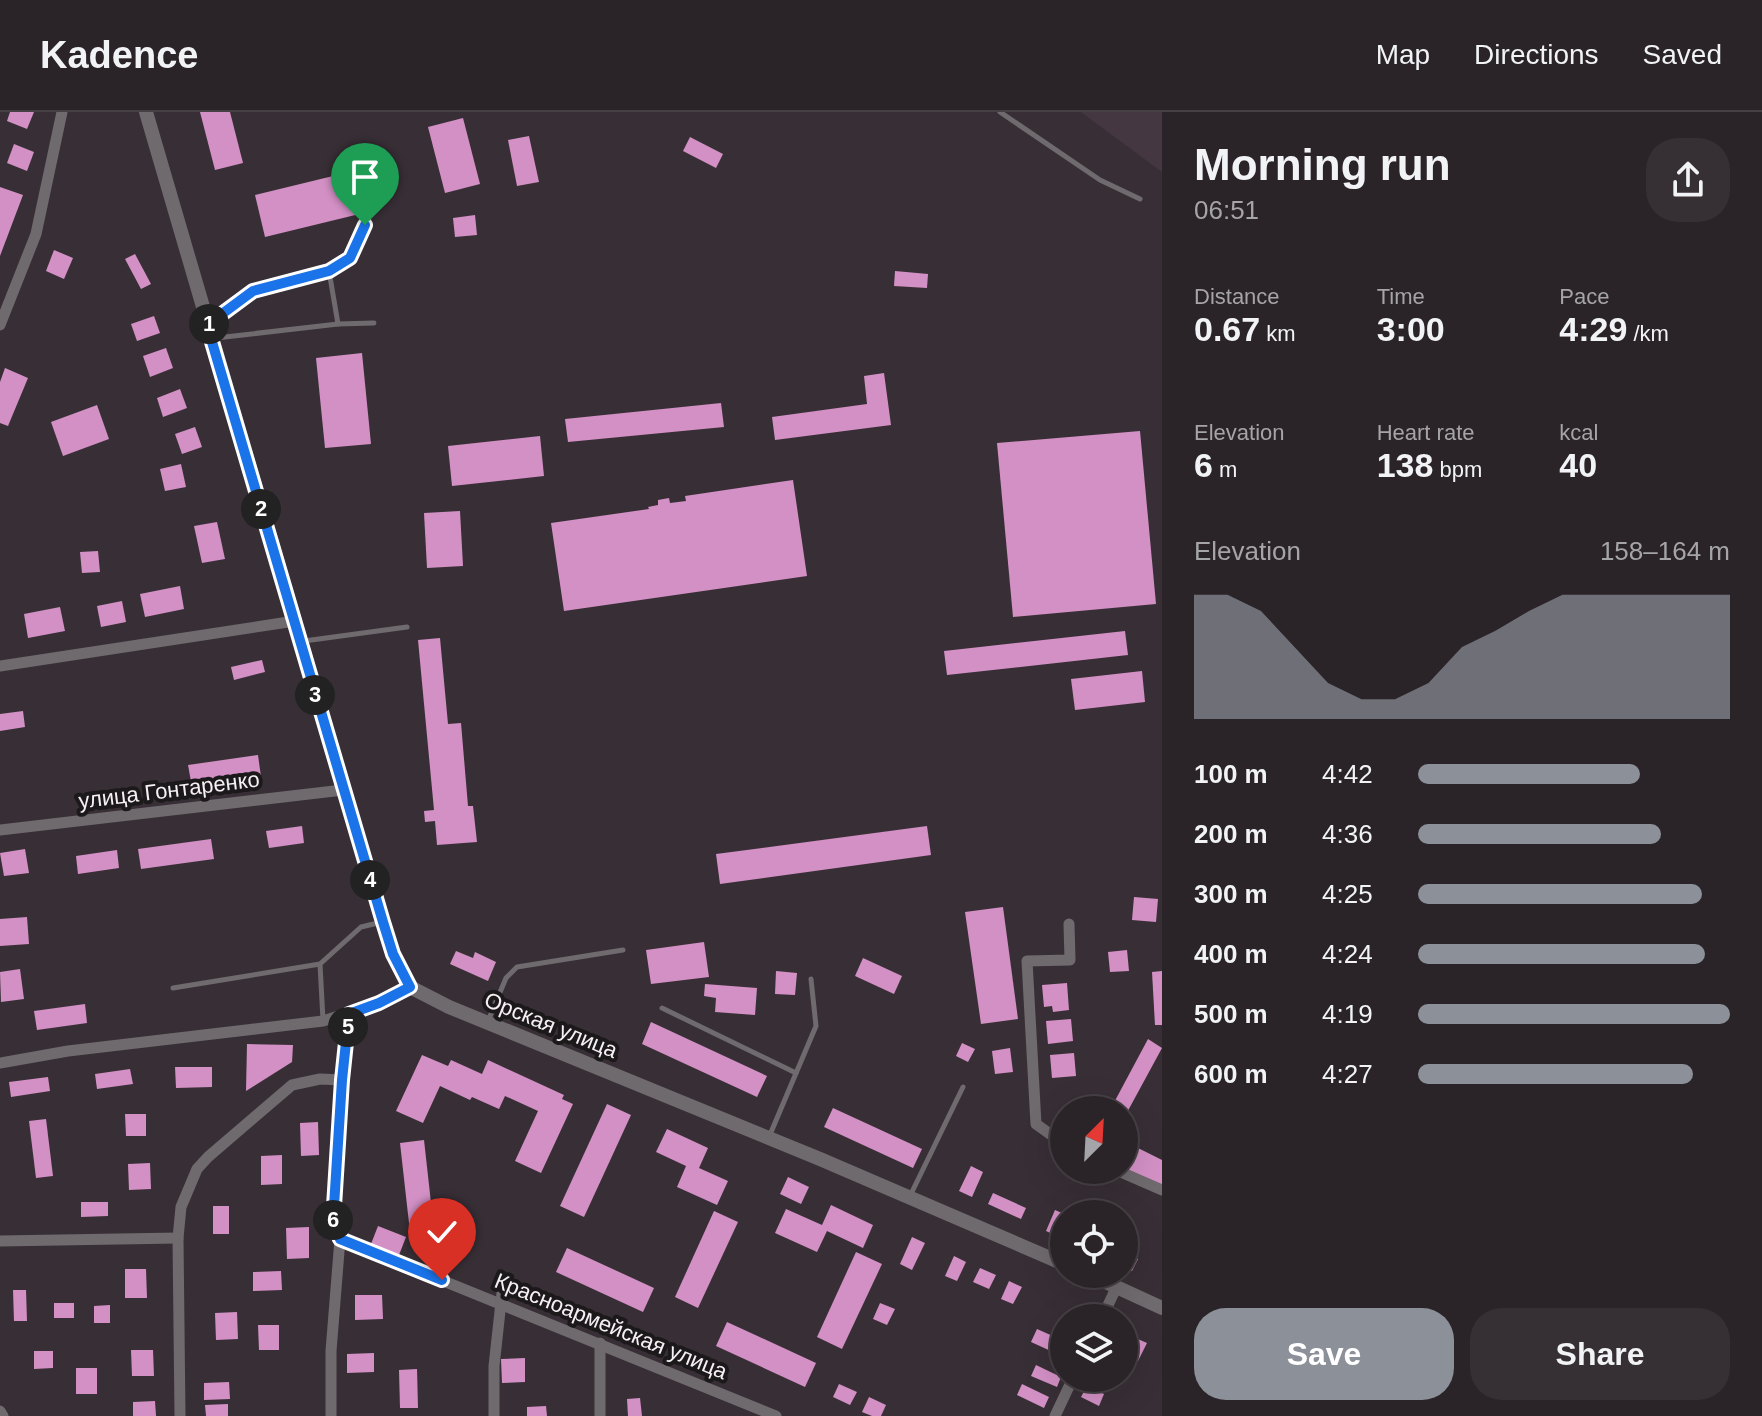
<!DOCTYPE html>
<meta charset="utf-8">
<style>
:root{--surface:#2a2328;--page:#362f34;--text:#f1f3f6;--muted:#a5a4a8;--line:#464045;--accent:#8c9099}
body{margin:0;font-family:Arial,sans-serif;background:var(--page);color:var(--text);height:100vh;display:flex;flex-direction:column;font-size:30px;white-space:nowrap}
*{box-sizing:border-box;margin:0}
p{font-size:26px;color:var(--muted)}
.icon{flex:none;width:44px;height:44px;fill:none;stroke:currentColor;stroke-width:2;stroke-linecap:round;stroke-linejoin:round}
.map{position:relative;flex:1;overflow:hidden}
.side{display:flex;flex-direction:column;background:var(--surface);width:600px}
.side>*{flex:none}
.needle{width:52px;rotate:24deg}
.tools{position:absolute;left:1050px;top:984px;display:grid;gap:16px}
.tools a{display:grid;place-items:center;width:88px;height:88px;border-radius:50%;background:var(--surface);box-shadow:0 8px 32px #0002,0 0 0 2px var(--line);font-size:40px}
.pin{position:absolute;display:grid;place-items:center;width:68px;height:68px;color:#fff;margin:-82px -34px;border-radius:50% 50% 50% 0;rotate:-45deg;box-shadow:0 0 8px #0007}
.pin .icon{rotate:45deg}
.km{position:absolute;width:40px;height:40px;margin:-20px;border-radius:50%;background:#222;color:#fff;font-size:22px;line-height:40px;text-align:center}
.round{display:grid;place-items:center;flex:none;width:84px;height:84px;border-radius:32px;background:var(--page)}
.overview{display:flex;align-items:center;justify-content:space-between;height:136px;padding:0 32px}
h1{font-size:44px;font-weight:600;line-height:60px}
.metrics{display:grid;grid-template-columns:repeat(3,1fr);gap:12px;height:136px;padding:8px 32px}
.metrics div{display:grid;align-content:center}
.metrics b{font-size:34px;font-weight:600}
.metrics small{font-size:22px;font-weight:400}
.metrics p{font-size:22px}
.chart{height:224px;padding:16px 32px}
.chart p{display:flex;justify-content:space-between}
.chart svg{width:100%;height:144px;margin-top:8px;fill:var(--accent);opacity:.7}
.primary-button{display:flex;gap:16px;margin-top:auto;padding:16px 32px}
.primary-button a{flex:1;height:92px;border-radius:32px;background:var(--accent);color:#fff;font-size:32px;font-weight:600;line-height:92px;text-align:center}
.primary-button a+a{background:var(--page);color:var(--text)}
ul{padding:0 32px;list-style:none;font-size:26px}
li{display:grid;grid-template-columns:128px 96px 1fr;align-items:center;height:60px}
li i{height:20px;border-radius:10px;background:var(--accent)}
header{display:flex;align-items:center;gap:48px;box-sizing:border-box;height:112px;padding:0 40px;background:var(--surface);border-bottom:2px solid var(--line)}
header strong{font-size:38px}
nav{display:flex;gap:44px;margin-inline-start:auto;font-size:28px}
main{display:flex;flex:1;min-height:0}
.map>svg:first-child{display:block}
</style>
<header>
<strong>Kadence</strong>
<nav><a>Map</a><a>Directions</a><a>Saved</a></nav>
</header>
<main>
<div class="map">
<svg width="1162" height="1304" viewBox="0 0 1162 1304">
<rect width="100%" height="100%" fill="#382f36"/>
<!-- built -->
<path fill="#453742" d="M1081,0h81v60z"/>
<!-- building -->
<g fill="#d390c5">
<path d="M10,0h24l-7,17 -20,-8z"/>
<path d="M200,0h30l13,51 -28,7z"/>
<path d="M463,6l17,66 -35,9 -17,-66z"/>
<path d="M529,24l10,46 -22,4 -9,-46z"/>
<path d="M690,25l33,17 -7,14 -33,-17z"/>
<path d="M14,32l20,8 -7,19 -20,-8z"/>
<path d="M370,55l10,42 -115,28 -10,-42z"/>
<path d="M0,75l23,8 -23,61z"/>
<path d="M475,103l2,20 -22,2 -2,-19z"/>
<path d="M54,138l19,8 -9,21 -18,-8z"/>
<path d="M135,142l16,30 -10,5 -16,-30z"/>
<path d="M895,159l33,3 -1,14 -33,-2z"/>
<path d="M154,204l6,17 -23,8 -6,-17z"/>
<path d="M166,236l7,20 -23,9 -7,-21z"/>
<path d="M362,241l9,91 -46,4 -9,-90z"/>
<path d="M5,256l23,10 -20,48 -8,-3v-41z"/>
<path d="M884,261l7,52 -116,15 -3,-23 95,-13 -3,-28z"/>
<path d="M180,277l7,19 -24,9 -6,-19z"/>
<path d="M721,291l3,24 -156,15 -3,-23z"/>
<path d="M97,293l12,34 -46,17 -12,-34z"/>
<path d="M195,315l7,20 -20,7 -7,-20z"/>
<path d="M1140,319l16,173 -143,13 -16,-174z"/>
<path d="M540,324l4,40 -92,10 -4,-40z"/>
<path d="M181,352l5,23 -21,4 -5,-22z"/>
<path d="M793,368l14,96 -243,35 -13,-88 98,-14 -1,-2 10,-2v-5l11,-2 1,5 16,-2 -1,-5z"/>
<path d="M460,399l3,55 -36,2 -3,-55z"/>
<path d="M217,410l8,37 -23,4 -8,-37z"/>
<path d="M98,439l2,21 -18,1 -2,-21z"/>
<path d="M180,474l4,23 -39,8 -5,-23z"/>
<path d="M122,489l4,21 -25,5 -4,-21z"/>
<path d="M60,495l5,24 -37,7 -4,-24z"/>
<path d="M1125,519l3,24 -181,20 -3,-24z"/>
<path d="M440,526l8,86 13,-1 7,83h5l4,36 -40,3 -2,-24 -10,1 -1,-11 10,-1 -16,-170z"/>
<path d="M262,548l3,12 -31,8 -3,-13z"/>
<path d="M1142,559l3,31 -70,8 -4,-31z"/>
<path d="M23,599l2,16 -25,4v-17z"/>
<path d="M258,643l3,22 -69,10 -4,-22z"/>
<path d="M302,714l2,17 -35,5 -3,-17z"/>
<path d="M927,714l4,29 -211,29 -4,-30z"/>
<path d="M211,727l3,20 -73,10 -3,-20z"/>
<path d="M25,737l4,24 -25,3 -4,-23z"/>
<path d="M117,738l2,18 -41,6 -2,-18z"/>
<path d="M1134,785l24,2 -2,23 -24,-2z"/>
<path d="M1003,795l15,112 -37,5 -16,-112z"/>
<path d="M27,805l2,27 -29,2v-27z"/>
<path d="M704,830l5,35 -58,7 -5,-34z"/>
<path d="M1127,838l2,21 -19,1 -2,-20z"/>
<path d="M456,839l17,7 2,-6 21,10 -8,19 -38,-17z"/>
<path d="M863,846l39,18 -8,18 -39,-18z"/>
<path d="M20,857l4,30 -23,3 -1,-30z"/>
<path d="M776,859l21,2 -2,22 -20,-1z"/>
<path d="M1162,859v54h-7l-3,-53z"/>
<path d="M1067,871l2,27 -16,2 -1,-6 -8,1 -2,-22z"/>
<path d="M705,872l52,4 -2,27 -40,-3 1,-14 -12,-2z"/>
<path d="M85,892l2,19 -50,7 -3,-19z"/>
<path d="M1071,907l2,22 -25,3 -2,-23z"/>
<path d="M651,910l116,54 -10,21 -115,-53z"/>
<path d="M1148,927l14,9 -38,70v-8h-14z"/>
<path d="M962,931l13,6 -7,13 -12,-6z"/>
<path d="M247,932l46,1 -1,17 -46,29z"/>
<path d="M1010,936l3,24 -18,2 -3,-23z"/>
<path d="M1074,941l2,23 -24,2 -2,-23z"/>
<path d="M422,943l26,11 3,-6 31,14 6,-14 76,35 -2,4 11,5 -32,69 -26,-12 23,-50 -33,-15 -6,13 -27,-12 -2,3 -30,-14 -17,37 -27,-12z"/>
<path d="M175,955h37v20l-36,1z"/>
<path d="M130,957l3,15 -36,5 -2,-15z"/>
<path d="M48,965l2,14 -39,6 -2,-15z"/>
<path d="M607,992l24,11 -47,102 -24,-11z"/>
<path d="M833,996l89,41 -9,19 -89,-41z"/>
<path d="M125,1002h21v22h-20z"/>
<path d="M46,1007l7,57 -17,2 -7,-57z"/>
<path d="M318,1010l1,33 -18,1 -1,-33z"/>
<path d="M667,1017l41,19 -9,20 29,13 -11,24 -40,-18 9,-21 -30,-14z"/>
<path d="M424,1028l10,90 -24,2 -10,-89z"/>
<path d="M1124,1029l38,19v27l-38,-18z"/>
<path d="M282,1043v29l-21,1v-29z"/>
<path d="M150,1051l1,26 -22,1 -1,-26z"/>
<path d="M971,1054l12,6 -11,25 -13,-6z"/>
<path d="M788,1065l21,10 -8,17 -21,-10z"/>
<path d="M993,1081l33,15 -5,11 -33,-15z"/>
<path d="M81,1090h27v14l-27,1z"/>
<path d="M831,1093l42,20 -10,23 -36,-17 -10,21 -42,-19 11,-24 36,16z"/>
<rect x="213" y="1094" width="16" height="28"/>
<path d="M1055,1098l9,4v11l-5,12 -13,-6z"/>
<path d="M714,1099l24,11 -40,86 -23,-11z"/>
<path d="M378,1114l28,11 -7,18 -28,-11z"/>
<path d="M309,1115v31l-22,1 -1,-31z"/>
<path d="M912,1125l13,6 -13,27 -12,-6z"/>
<path d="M567,1136l87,40 -11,24 -87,-40z"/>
<path d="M856,1140l26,12 -40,85 -25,-12z"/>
<path d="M1124,1140l14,7 -6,12 -8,-3z"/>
<path d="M954,1144l12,6 -9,19 -12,-5z"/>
<path d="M980,1156l16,7 -7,14 -16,-7z"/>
<path d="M125,1157h21l1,29h-22z"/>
<path d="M281,1159l1,19 -29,1v-19z"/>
<path d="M1009,1169l13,6 -9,17 -12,-5z"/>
<path d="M13,1178h13l1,31h-13z"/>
<path d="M355,1183h27l1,24 -28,1z"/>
<rect x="54" y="1191" width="20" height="15"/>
<path d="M880,1191l15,6 -8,16 -14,-6z"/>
<path d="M110,1193v18h-16v-17z"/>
<path d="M237,1200l1,27 -22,1 -1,-27z"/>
<path d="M727,1210l89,41 -11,24 -89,-41z"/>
<path d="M258,1213h21v25h-20z"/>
<path d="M1037,1217l27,12v16l-33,-15z"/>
<path d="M1124,1221l23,10 -9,18 -14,-6z"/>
<path d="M131,1238h22l1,26h-22z"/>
<path d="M34,1239h19v17l-19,1z"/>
<path d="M374,1241v19l-27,1v-19z"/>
<path d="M525,1246v24l-23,1 -1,-24z"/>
<path d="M1036,1253l25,12 -4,10 -26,-11z"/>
<rect x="76" y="1256" width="21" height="26"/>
<path d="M417,1257l1,39h-18l-1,-38z"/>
<path d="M229,1270l1,17 -26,1v-17z"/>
<path d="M839,1272l18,8 -7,13 -17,-8z"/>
<path d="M1022,1272l27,13 -5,11 -27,-13z"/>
<path d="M1087,1274l17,8 -5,12 -18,-9z"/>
<path d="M869,1285l17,8 -5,11h-9l-10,-4z"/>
<path d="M640,1286l2,18h-14l-1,-17z"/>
<path d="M155,1289l1,15h-23v-14z"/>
<path d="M228,1292v12h-22l-1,-11z"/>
<path d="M546,1294l1,10h-20v-9z"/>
</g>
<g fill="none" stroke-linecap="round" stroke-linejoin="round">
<!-- service -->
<g stroke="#6f6a6e" stroke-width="5">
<path d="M1000,0l100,68 40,19"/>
<path d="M329,159l21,-13 15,-33"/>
<path d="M209,212l44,-33 76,-20 9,53"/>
<path d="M216,226l122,-14 36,-1"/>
<path d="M304,529l103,-14"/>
<path d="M320,852l3,56"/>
<path d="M173,876l147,-24 41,-37 21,-5"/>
<path d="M662,896l134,65"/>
<path d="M488,909l18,-43 11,-11 106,-17"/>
<path d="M769,1025l47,-111 -5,-47"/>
<path d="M910,1084l53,-109"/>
</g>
<!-- minor -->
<g stroke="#6f6a6e" stroke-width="11">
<path d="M0,213l36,-91 26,-122"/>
<path d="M0,554l295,-45"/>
<path d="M0,718l343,-40"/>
<path d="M0,951l68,-12 255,-30 56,-18 31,-16"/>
<path d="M1064,1032l-28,-20 -9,-163 43,-1 -1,-36"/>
<path d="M1116,1058l46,20"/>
<path d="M340,1127l436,177"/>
<path d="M0,1129l178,-3"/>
<path d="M1102,1206l15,-32"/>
<path d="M600,1231v73"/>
<path d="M0,1299l3,5"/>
<path d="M180,1304l-2,-178 3,-31 16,-38 11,-12 84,-72 28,-6 22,1"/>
<path d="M331,1304v-65l9,-112 -7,-17 9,-142 7,-66"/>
<path d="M494,1304v-50l8,-73"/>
<path d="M1055,1304l18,-38"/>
</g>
<!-- tertiary -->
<g stroke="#6f6a6e" stroke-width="14">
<path d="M146,0l237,810 10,32 17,33 39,20 371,152 244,105"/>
<path d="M1088,1162l74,34"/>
</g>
</g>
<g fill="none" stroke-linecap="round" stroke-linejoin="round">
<!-- route casing -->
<g stroke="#fff" stroke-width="16">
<path id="route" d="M365,113l-15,33 -21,13 -76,20 -46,34 176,597 10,32 17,33 -31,16 -30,11 -7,66 -9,142 7,17 102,41"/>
</g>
<!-- route -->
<use href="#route" stroke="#1a73e8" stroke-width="10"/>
</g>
<g text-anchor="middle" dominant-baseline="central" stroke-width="8" stroke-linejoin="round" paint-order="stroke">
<!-- street labels -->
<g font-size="22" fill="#f6f0f5" stroke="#1c191b">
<text transform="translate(169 678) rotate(-7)">улица Гонтаренко</text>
<text transform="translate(551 913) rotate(22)">Орская улица</text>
<text transform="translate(611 1214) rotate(22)">Красноармейская улица</text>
</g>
</g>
</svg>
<div class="tools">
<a><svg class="needle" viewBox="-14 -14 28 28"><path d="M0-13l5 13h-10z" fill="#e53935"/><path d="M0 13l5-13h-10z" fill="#a5a4a8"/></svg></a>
<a><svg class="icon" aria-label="locate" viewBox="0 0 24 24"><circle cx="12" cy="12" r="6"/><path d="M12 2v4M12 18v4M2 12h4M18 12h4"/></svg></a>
<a><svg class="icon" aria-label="layers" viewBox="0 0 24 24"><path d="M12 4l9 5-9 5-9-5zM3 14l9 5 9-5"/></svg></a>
</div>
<div class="pin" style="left:365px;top:113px;background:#1e9e55"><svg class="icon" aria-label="arrive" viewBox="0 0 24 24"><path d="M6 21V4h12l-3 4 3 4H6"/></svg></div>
<div class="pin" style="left:442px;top:1168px;background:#d93025"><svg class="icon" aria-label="check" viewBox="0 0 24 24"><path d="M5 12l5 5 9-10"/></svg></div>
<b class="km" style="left:209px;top:212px">1</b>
<b class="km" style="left:261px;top:397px">2</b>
<b class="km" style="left:315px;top:583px">3</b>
<b class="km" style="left:370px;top:768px">4</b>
<b class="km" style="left:348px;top:915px">5</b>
<b class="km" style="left:333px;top:1108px">6</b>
</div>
<section class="side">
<div class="overview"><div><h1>Morning run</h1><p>06:51</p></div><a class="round"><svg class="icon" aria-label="share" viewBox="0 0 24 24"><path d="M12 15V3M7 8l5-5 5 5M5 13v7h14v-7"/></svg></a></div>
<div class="metrics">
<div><p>Distance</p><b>0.67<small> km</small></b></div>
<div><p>Time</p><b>3:00</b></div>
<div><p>Pace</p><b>4:29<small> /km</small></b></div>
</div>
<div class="metrics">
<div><p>Elevation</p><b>6<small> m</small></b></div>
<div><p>Heart rate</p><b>138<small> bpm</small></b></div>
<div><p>kcal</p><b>40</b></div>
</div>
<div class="chart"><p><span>Elevation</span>158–164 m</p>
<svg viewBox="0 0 160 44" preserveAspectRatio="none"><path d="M0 44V6L10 6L20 11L30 22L40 33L50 38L60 38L70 33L80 22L90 17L100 11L110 6L120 6L130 6L140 6L150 6L160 6V44z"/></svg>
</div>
<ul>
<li><b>100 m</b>4:42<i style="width:71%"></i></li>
<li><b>200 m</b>4:36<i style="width:78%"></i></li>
<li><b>300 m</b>4:25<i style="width:91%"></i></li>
<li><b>400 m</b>4:24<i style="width:92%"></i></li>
<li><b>500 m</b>4:19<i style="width:100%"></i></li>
<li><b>600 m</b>4:27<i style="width:88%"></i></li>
</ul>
<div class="primary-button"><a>Save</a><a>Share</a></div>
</section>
</main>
